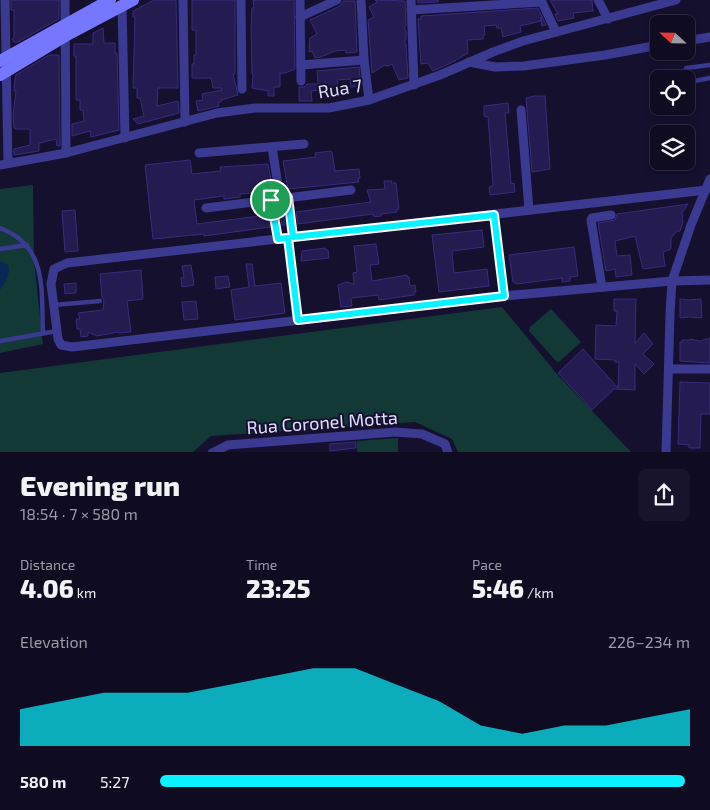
<!DOCTYPE html>
<meta charset="utf-8">
<style>
:root{--surface:#0f0c22;--page:#18152a;--text:#f1f3f6;--muted:#9b9ba5;--line:#2f2c40;--accent:#0af1ff}
body{margin:0;font-family:"Exo 2",sans-serif;background:var(--page);color:var(--text);height:100vh;display:flex;flex-direction:column;font-size:19px;white-space:nowrap}
*{box-sizing:border-box;margin:0}
p{font-size:16px;color:var(--muted)}
.icon{flex:none;width:28px;height:28px;fill:none;stroke:currentColor;stroke-width:2;stroke-linecap:round;stroke-linejoin:round}
.map{position:relative;height:452px;overflow:hidden}
.panel{display:flex;flex-direction:column;background:var(--surface);flex:1}
.panel>*{flex:none}
.needle{width:32px;rotate:292deg}
.fabs{position:absolute;left:650px;top:15px;display:grid;gap:10px}
.fabs a{display:grid;place-items:center;width:45px;height:45px;border-radius:8px;background:var(--surface);box-shadow:0 2px 8px #0003,0 0 0 1px var(--line);font-size:25px}
.pin{position:absolute;display:grid;place-items:center;width:42px;height:42px;color:#fff;margin:-21px;border:2px solid #fff;border-radius:50%;box-shadow:0 1px 5px #0007}
.round{display:grid;place-items:center;flex:none;width:52px;height:52px;border-radius:8px;background:var(--page)}
.headline{display:flex;align-items:center;justify-content:space-between;height:85px;padding:0 20px}
h1{font-size:28px;font-weight:800;line-height:38px}
.stats{display:grid;grid-template-columns:repeat(3,1fr);gap:8px;height:85px;padding:5px 20px}
.stats div{display:grid;align-content:center}
.stats b{font-size:25px;font-weight:800}
.stats small{font-size:14px;font-weight:400}
.stats p{font-size:14px}
.chart{height:140px;padding:10px 20px}
.chart p{display:flex;justify-content:space-between}
.chart svg{width:100%;height:90px;margin-top:5px;fill:var(--accent);opacity:.7}
ul{padding:0 20px;list-style:none;font-size:16px}
li{display:grid;grid-template-columns:80px 60px 1fr;align-items:center;height:38px}
li i{height:12px;border-radius:6px;background:var(--accent)}
.map>svg:first-child{display:block}
</style>
<div class="map">
<svg width="710" height="453" viewBox="0 0 710 453">
<rect width="100%" height="100%" fill="#14102e"/>
<!-- green -->
<g fill="#133936">
<path d="M33,185l1,75 9,84 -43,9v-164z"/>
<path d="M502,307l55,67 74,78h-173l-6,-13 -37,-17 -204,14 -18,16h-193v-79z"/>
<path d="M551,309l30,33 -22,20 -3,-1 -27,-30 1,-4z"/>
<path d="M398,438v14h-41v-11z"/>
</g>
<!-- water -->
<path fill="#0a2854" d="M0,261l8,4c3,9 -3,18 -8,25z"/>
<!-- building -->
<g fill="#241b50" stroke="#392c7e">
<path d="M11,0h48v19l-43,24 -4,-3 2,-3v-27h-3z"/>
<path d="M154,0h22l2,88h-20l-1,18 21,-5 1,12 -41,11 -5,-5 11,-3 -4,-18h-3v-10h-4l2,-71h-2v-6z"/>
<path d="M192,0h43v74h-2l5,21 -17,5 1,1 -4,2 1,3 -21,5 -2,-10 7,-1 -1,-6 20,-4v-2h-9l-2,-10h-19v-14h2v-9h2v-25h-4z"/>
<path d="M253,0h41l1,69 -10,4h-5v14h-6v9h-6v-5l-16,-3 1,-14h-1l-1,-46 1,-20h2z"/>
<path d="M375,0l30,1 1,25 -2,1 2,4v9l-2,1 2,4 2,33 -9,2 -7,-16 -4,2 -3,-1 -13,8 -4,-53 6,-3 -5,-10 8,-5z"/>
<path d="M418,0h20v2l-20,1z"/>
<path d="M550,0h42l1,11 -20,2 1,5 -16,3 -3,-7h3z"/>
<path d="M343,1h12l2,51 -11,1v-3l-11,1 -14,6 -6,1 -3,-7 -3,1 1,-14 7,-4 -7,-14 30,-14z"/>
<path d="M538,8l8,17 -4,1 -1,-9v4l-21,5 1,6 -18,5 -2,-9h-4l-1,-3 -12,1 1,9h-2v4l-16,1 1,13 -15,9 -20,9 -5,-8 -7,1 -3,-45h3v-3z"/>
<path d="M103,28l1,15h11v10h2l2,77 -28,7 -1,-6 -18,5v-12l12,-3 -1,-11h-3v-10h-4v-44h-2v-12h19v-11z"/>
<path d="M49,55h10l1,91h-3l-1,-7 -17,4v8l-25,4v-6l16,-4v-16h-14l-2,-1 -1,-13 3,-24h-2l1,-12 1,-4z"/>
<path d="M359,67l2,19 -10,1 -1,-8 -13,1 1,8 -27,3 1,10h-13v-14h5l3,-3h11l-1,-13z"/>
<path d="M534,96h11l5,73 -18,3 -6,-74z"/>
<path d="M508,103l1,10h-4l6,71 3,-1 1,9 -25,3 -1,-8 4,-1 -5,-69 -4,-1v-10z"/>
<path d="M330,151l2,1 3,19 24,-2 1,9 -2,1 1,3 -71,7 -5,-28 33,-4 -1,-4z"/>
<path d="M190,160l2,14 29,-3 -1,-4 48,-3 5,27 -33,3v3l-16,2v-3l-30,4 3,24 70,-9 3,12 -66,9v-2l-51,5 -8,-74z"/>
<path d="M384,181h8l-1,2h5l3,26 -3,1 1,2 -16,2v2l-7,1 -1,-3 -75,10 -2,-12 75,-10 -4,-12 18,-1z"/>
<path d="M688,204l-6,9 1,9 -3,9h-3l-6,7v11l-8,3 2,14 -22,3 -8,-33 -20,5 2,15 13,-1 2,20 -16,2 -1,-8 -9,2 -8,-48 17,-3 2,-6z"/>
<path d="M75,210l3,41 -13,1 -3,-41z"/>
<path d="M279,210h4l2,15h-3z"/>
<path d="M482,230l2,17 -32,4 2,22 33,-4 2,17 -50,6 -7,-57z"/>
<path d="M376,244l3,20 -9,1 2,16 35,-6v2h2l1,9 5,-1 1,7h-2v3l-35,5 -1,-5 -27,3 1,8 -11,1 -3,-22 8,-3 8,2 -1,-11 4,-1 -3,-26z"/>
<path d="M574,247l4,29 -8,1v4l-8,1v-4l-45,6 -4,-2 -4,-27z"/>
<path d="M325,248l1,2h2l1,8 -28,3 1,-10z"/>
<path d="M246,264h6l3,22 26,-3 4,30 -50,7 -4,-30 18,-3z"/>
<path d="M191,265l3,20 -12,2 -1,-9 3,-1 -2,-11z"/>
<path d="M141,270l2,29 -16,2 4,31 -12,1 -1,-1 -21,4 -9,-4v4l-7,1 -1,-8h-3l-1,-10h4l-2,-6 25,-3 1,-10 -2,-2 -2,-24z"/>
<path d="M228,276l2,11 -14,2 -1,-12z"/>
<path d="M76,283v10l-11,1 -1,-10z"/>
<path d="M614,299h22l-1,44 9,-10 9,11 -10,10 11,10 -10,10 -9,-10v26l-21,-1 -22,21 -34,-37 25,-24 35,39 1,-26h-4v-2l-20,-1 1,-34 20,1 1,-15h-3z"/>
<path d="M680,299l10,1 11,-1 1,19 -12,-1 -10,1z"/>
<path d="M196,301l2,18 -14,1 -2,-18z"/>
<path d="M710,338v25l-30,-2v-19h3l-1,-2h8v-1l10,2z"/>
<path d="M680,382l30,1v31h-9l-1,34h-11v-3l-11,-1z"/>
<path d="M356,442v6l-26,3v-7z"/>
</g>
<g fill="none" stroke-linecap="round" stroke-linejoin="round">
<!-- lane -->
<g stroke="#393a90" stroke-width="4.5">
<path d="M686,68l24,-3"/>
<path d="M689,82l21,-4"/>
<path d="M0,228c48,18 41,62 43,105"/>
<path d="M0,249l27,-4"/>
<path d="M54,305l46,-4"/>
<path d="M0,341l57,-10"/>
</g>
<!-- street -->
<g stroke="#393a90" stroke-width="9">
<path d="M5,0l3,163"/>
<path d="M65,0l1,153"/>
<path d="M183,0l2,122"/>
<path d="M241,0l1,89"/>
<path d="M300,0l1,81"/>
<path d="M361,0l3,60 5,40"/>
<path d="M411,0l3,85"/>
<path d="M541,0l15,32"/>
<path d="M598,0l10,19"/>
<path d="M122,6l3,132"/>
<path d="M411,10l131,-8"/>
<path d="M300,17l37,-17"/>
<path d="M686,41l24,-4"/>
<path d="M469,62l26,5 29,-1 81,-11 54,-10"/>
<path d="M301,65l63,-5"/>
<path d="M521,110l8,100"/>
<path d="M272,147l8,51"/>
<path d="M199,153l105,-9"/>
<path d="M0,165l66,-12 151,-40 38,-5h74l40,-8 71,-25 53,-23 30,-11 153,-41"/>
<path d="M706,190l-639,73 -13,6 -3,15 7,55 3,6 11,2 432,-51 168,-15 38,-1"/>
<path d="M288,197l5,40"/>
<path d="M271,199l7,40"/>
<path d="M206,208l145,-18"/>
<path d="M494,215l10,81"/>
<path d="M288,238l9,82"/>
<path d="M602,287l-11,-67 1,-2 19,-3"/>
<path d="M669,369h41"/>
<path d="M212,453l16,-8 168,-13 26,2 23,10 3,9"/>
<path d="M666,453l4,-139 2,-33 19,-56 19,-46"/>
</g>
<!-- secondary -->
<g stroke="#7577ff" stroke-width="12">
<path d="M0,61l110,-61"/>
<path d="M0,75l65,-39 68,-36"/>
</g>
</g>
<g fill="none" stroke-linecap="round" stroke-linejoin="round">
<!-- route casing -->
<g stroke="#fff" stroke-width="10">
<path id="route" d="M288,197l5,40 201,-22 10,81 -206,24 -10,-82 -10,1 -7,-39z"/>
</g>
<!-- route -->
<use href="#route" stroke="#0af1ff" stroke-width="6"/>
</g>
<g text-anchor="middle" dominant-baseline="central" stroke-width="4" stroke-linejoin="round" paint-order="stroke">
<!-- street labels -->
<g font-size="18" fill="#e0deff" stroke="#14102e">
<text transform="translate(340 88) rotate(-9)">Rua 7</text>
<text transform="translate(322 422) rotate(-4)">Rua Coronel Motta</text>
</g>
</g>
</svg>
<div class="fabs">
<a><svg class="needle" viewBox="-14 -14 28 28"><path d="M0-13l5 13h-10z" fill="#e53935"/><path d="M0 13l5-13h-10z" fill="#9b9ba5"/></svg></a>
<a><svg class="icon" aria-label="locate" viewBox="0 0 24 24"><circle cx="12" cy="12" r="6"/><path d="M12 2v4M12 18v4M2 12h4M18 12h4"/></svg></a>
<a><svg class="icon" aria-label="layers" viewBox="0 0 24 24"><path d="M12 4l9 5-9 5-9-5zM3 14l9 5 9-5"/></svg></a>
</div>
<div class="pin" style="left:271px;top:200px;background:#1e9e55"><svg class="icon" aria-label="arrive" viewBox="0 0 24 24"><path d="M6 21V4h12l-3 4 3 4H6"/></svg></div>
</div>
<section class="panel">
<div class="headline"><div><h1>Evening run</h1><p>18:54 · 7 × 580 m</p></div><a class="round"><svg class="icon" aria-label="share" viewBox="0 0 24 24"><path d="M12 15V3M7 8l5-5 5 5M5 13v7h14v-7"/></svg></a></div>
<div class="stats">
<div><p>Distance</p><b>4.06<small> km</small></b></div>
<div><p>Time</p><b>23:25</b></div>
<div><p>Pace</p><b>5:46<small> /km</small></b></div>
</div>
<div class="chart"><p><span>Elevation</span>226–234 m</p>
<svg viewBox="0 0 160 44" preserveAspectRatio="none"><path d="M0 44V26L10 22L20 18L30 18L40 18L50 14L60 10L70 6L80 6L90 14L100 22L110 34L120 38L130 34L140 34L150 30L160 26V44z"/></svg>
</div>
<ul>
<li><b>580 m</b>5:27<i style="width:99%"></i></li>
</ul>
</section>
